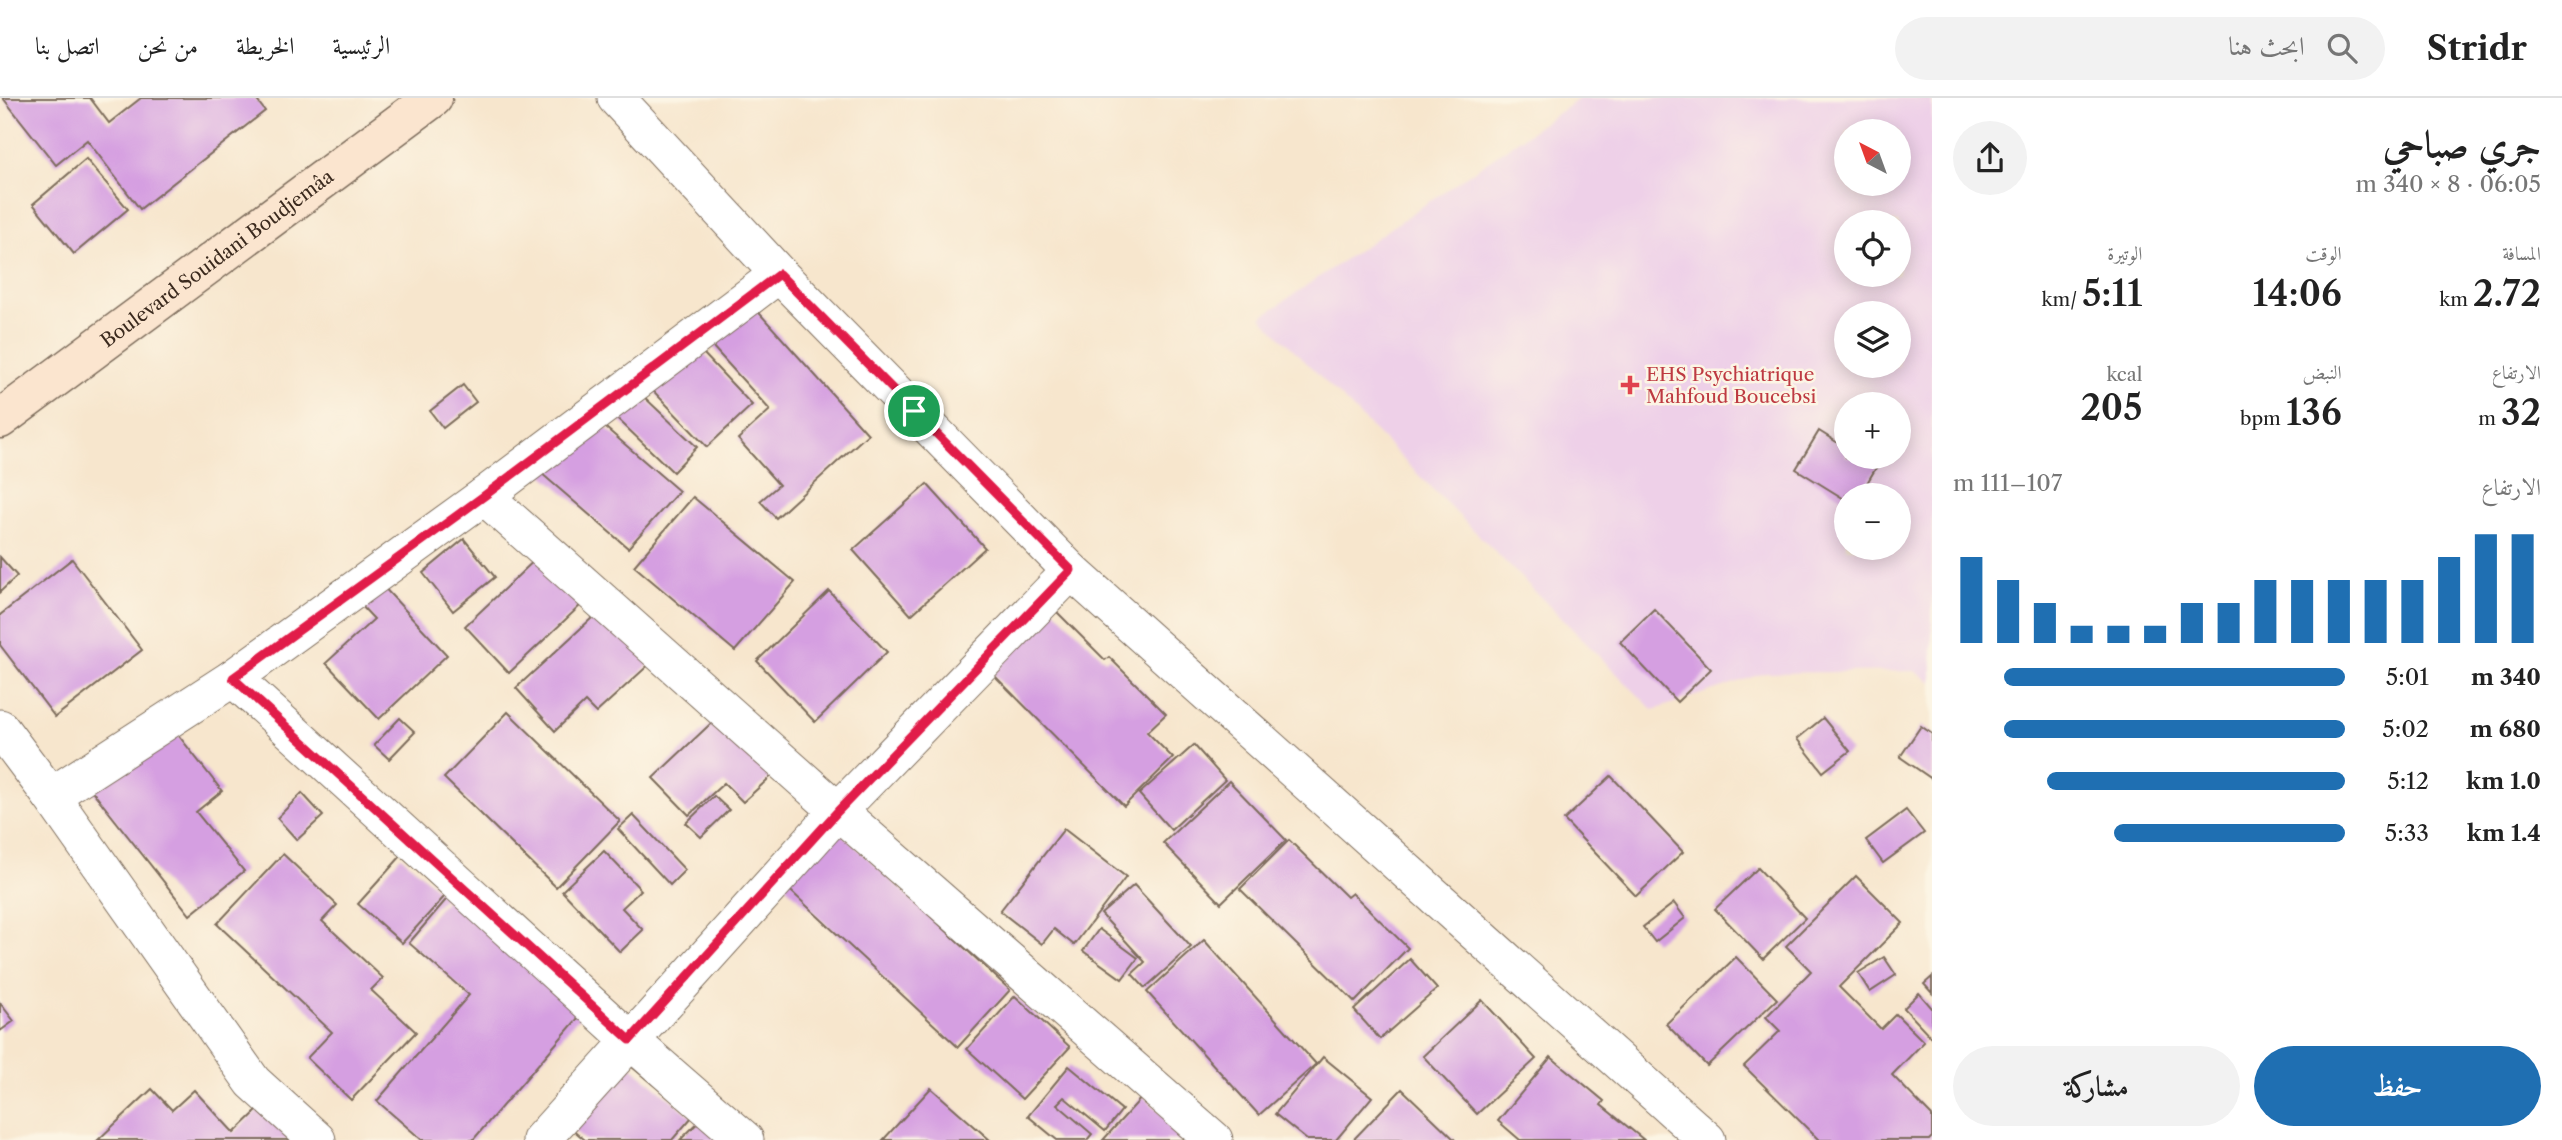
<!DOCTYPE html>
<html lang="ar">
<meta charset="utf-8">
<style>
:root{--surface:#fff;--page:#f2f2f2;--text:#222;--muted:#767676;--line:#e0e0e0;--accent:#1f6fb2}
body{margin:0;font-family:"Libre Caslon Text",Amiri,serif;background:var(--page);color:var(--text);direction:rtl;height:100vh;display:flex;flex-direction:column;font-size:26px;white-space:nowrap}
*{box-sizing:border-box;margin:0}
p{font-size:23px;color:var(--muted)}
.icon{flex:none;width:38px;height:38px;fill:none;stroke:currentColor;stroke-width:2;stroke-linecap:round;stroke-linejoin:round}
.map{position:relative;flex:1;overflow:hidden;direction:ltr}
.side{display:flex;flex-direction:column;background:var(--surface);width:630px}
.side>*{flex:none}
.needle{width:46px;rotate:319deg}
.buttons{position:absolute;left:1834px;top:21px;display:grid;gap:14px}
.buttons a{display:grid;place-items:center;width:77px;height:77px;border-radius:50%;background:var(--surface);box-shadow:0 4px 18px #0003;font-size:35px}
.pin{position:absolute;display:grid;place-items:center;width:60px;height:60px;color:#fff;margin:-30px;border:4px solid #fff;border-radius:50%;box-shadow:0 2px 7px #0007}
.round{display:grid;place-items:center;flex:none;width:74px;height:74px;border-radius:37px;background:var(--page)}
.headline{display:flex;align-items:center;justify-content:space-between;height:119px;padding:0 21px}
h1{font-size:38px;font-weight:600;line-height:52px}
.figures{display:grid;grid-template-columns:repeat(3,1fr);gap:10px;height:119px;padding:7px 21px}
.figures div{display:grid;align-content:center}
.figures b{font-size:35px;font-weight:600}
.figures small{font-size:19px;font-weight:400}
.figures p{font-size:19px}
.chart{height:196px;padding:14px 21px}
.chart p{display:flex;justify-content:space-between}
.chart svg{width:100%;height:126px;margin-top:7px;stroke:var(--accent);stroke-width:6}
.primary-button{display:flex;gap:14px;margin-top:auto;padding:14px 21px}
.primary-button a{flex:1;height:80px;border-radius:42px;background:var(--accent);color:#fff;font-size:28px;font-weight:600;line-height:80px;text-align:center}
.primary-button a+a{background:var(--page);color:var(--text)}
ul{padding:0 21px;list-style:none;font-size:23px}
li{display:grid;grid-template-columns:112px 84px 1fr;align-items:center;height:52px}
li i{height:18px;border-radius:9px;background:var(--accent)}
header{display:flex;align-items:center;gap:42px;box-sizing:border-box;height:98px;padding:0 35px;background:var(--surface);border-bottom:2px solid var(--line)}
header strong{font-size:33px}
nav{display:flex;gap:38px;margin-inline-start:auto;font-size:24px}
.search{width:490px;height:63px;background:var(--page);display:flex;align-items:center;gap:18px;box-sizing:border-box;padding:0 24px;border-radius:38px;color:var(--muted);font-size:26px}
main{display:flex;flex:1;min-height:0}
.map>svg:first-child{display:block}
</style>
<header>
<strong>Stridr</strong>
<div class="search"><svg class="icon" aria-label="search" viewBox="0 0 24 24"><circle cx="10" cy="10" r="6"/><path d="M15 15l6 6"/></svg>ابحث هنا</div>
<nav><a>الرئيسية</a><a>الخريطة</a><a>من نحن</a><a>اتصل بنا</a></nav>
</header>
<main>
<section class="side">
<div class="headline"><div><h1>جري صباحي</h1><p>06:05 · 8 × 340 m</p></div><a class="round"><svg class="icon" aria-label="share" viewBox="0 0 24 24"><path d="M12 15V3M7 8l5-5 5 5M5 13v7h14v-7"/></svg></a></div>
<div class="figures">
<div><p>المسافة</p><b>2.72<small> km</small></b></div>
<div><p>الوقت</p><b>14:06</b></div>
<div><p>الوتيرة</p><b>5:11<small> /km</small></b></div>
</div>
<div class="figures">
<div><p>الارتفاع</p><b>32<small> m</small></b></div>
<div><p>النبض</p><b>136<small> bpm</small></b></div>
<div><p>kcal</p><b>205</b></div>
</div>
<div class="chart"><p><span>الارتفاع</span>107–111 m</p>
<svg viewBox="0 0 160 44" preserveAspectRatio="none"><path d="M5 44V14M15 44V22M25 44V30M35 44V38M45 44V38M55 44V38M65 44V30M75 44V30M85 44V22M95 44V22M105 44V22M115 44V22M125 44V22M135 44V14M145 44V6M155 44V6"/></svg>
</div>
<ul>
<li><b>340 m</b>5:01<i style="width:87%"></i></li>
<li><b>680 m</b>5:02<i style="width:87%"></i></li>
<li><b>1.0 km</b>5:12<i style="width:76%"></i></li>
<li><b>1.4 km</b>5:33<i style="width:59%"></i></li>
</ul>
<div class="primary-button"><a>حفظ</a><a>مشاركة</a></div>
</section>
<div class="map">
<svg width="1932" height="1042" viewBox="0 0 1932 1042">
<rect width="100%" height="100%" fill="#fcf5e5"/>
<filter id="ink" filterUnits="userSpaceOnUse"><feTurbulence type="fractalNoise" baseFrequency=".0143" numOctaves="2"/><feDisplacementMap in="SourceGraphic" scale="14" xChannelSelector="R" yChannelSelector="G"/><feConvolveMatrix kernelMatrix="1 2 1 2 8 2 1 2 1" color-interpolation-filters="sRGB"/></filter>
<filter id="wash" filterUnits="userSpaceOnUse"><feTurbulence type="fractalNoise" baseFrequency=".00686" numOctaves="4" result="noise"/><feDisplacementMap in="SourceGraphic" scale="28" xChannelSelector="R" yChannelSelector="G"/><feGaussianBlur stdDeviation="1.57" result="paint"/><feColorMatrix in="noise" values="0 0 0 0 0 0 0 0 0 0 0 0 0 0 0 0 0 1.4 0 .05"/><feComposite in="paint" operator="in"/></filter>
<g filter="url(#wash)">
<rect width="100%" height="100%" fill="#f7e6cd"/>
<!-- built -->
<path fill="#eed0e8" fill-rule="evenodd" d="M1580,0h352v584l-18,-11 -149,2 -112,37 -392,-393zM1846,33h53v53h-53zM1846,124h53v53h-53zM1846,215h53v53h-53zM1846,306h53v53h-53zM1846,397h53v53h-53z"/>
<g id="blocks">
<!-- building -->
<g fill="#d59fe1">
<path d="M3,0h87l19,25 32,-25h114l10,13 -125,98 -53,-69 -31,25z"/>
<path d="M86,61l42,50 -54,45 -41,-50z"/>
<path d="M744,198l124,138 -92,84 -16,-17 19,-16 -41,-46 32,-29 -68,-75z"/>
<path d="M703,255l49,52 -45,42 -69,-72z"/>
<path d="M623,279l74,70 -24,25 -73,-70z"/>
<path d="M463,287l13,17 -33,26 -13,-17z"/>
<path d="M584,311l95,82 -51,57 -94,-81z"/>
<path d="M1819,333l27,17v9h15l16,9 -17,29h-14v5l-50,-31z"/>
<path d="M927,386l58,64 -74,67 -58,-65z"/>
<path d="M693,399l102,85 -60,69 -101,-85z"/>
<path d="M464,441l31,38 -42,34 -30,-38z"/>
<path d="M539,458l44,47 -74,70 -44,-47z"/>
<path d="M0,459l17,19 -17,16z"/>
<path d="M72,461l70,91 -87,67 -55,-72v-30z"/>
<path d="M379,484l68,73 -68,64 -53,-56 48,-44 -16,-17z"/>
<path d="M829,493l58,61 -72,70 -58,-61z"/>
<path d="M1038,495l67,67 4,-3 57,57 -19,18 26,26 -49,48 -149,-150z"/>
<path d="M605,508l49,54 -58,53 -11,-11 -30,29 -39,-43z"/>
<path d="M1654,511l57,60 -34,33 -57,-60z"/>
<path d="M508,614l112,109 -64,66 -112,-109z"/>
<path d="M161,615l61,78 -26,21 48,59 -54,44 -108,-137z"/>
<path d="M722,615l55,58 -34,31 -19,-19 -35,32 -36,-37z"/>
<path d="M400,620l15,14 -26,27 -15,-14z"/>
<path d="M1823,620l27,33 -27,21 -26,-33z"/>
<path d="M1921,628l11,8v45l-32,-22z"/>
<path d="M1194,647l31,35 -54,50 -32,-36z"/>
<path d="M1611,678l72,76 -47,44 -72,-76z"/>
<path d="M1229,683l57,59 -65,63 -58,-60z"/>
<path d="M302,695l21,23 -26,24 -20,-22z"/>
<path d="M714,698l15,14 -28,27 -15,-14z"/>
<path d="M1906,712l18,23 -41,30 -17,-23z"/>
<path d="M633,717l52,55 -15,15 -52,-56z"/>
<path d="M831,726l179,166 -52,57 -179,-167z"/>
<path d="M1064,731l62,48 -52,68 -20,-16 -12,15 -42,-33z"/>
<path d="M1289,742l58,57 5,-4 56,55 -53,54 -115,-113z"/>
<path d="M604,753l37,39 -19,18 21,22 -23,22 -58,-61z"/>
<path d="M283,756l54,51 -15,16 61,57 -12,12 45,42 -65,68 -44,-42 25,-26 -115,-108z"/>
<path d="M401,758l44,40 -43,47 -44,-39z"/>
<path d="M1758,770l47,50 -42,41 -48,-50z"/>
<path d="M1856,778l47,47 -64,64 42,42 15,-15 28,28 -32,33 40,41v21l-3,3h-110l-75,-74 36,-35 -14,-14 45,-46 -25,-25z"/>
<path d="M1134,787l57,62 -46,41 -13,-14 13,-12 -44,-48z"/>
<path d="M457,789l134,116 -118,137h-51l-45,-39 92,-106 -60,-52z"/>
<path d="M1674,805l11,15 -30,24 -12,-15z"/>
<path d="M1099,831l39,29 -16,21 -39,-28z"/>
<path d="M1204,842l112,124 -57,51 -112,-123z"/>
<path d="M1736,859l41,42 -70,67 -41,-42z"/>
<path d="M1884,859l12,18 -26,17 -12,-19z"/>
<path d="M1410,861l27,30 -57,50 -26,-29z"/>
<path d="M1932,879v16l-8,-9z"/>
<path d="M1919,895l13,15v30l-28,-30z"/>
<path d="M1015,898l55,51 -48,52 -55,-50z"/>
<path d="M1482,902l54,59 -59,55 -54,-58z"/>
<path d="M0,905l14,18 -14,10z"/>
<path d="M1323,959l49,40 -36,43h-29l-32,-26z"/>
<path d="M1551,959l53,44 -3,4 43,35h-124l-22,-19z"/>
<path d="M626,964l66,55 -20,23h-87l-14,-12z"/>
<path d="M1069,968l53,44 -17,21 -41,-34 -7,7 35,30 -5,6h-30l-29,-24z"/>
<path d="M931,990l59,52h-107z"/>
<path d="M152,991l20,21 22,-20 40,43 26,-25 31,32h-193z"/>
<path d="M1402,991l53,51h-102z"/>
<path d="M1143,998l47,44h-87z"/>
<path d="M707,1016l18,18 -9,8h-36z"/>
</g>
</g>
</g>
<g filter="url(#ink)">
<use href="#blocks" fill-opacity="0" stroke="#7d6c5b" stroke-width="2"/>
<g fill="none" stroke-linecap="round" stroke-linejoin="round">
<!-- street casing -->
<g stroke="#7d6c5b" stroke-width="39">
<g id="street">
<path d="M616,0l163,176 292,297 636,569"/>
<path d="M484,398l354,315 376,329"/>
<path d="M233,580l397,362 115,100"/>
<path d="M0,630l51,68 202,286 64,58"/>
<path d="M51,698l182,-118 251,-182 295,-222"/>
<path d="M541,1042l297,-329 233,-240"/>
</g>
</g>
<!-- secondary casing -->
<g stroke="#7d6c5b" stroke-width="41">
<g id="secondary">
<path id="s1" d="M0,321l433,-321"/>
</g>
</g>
<!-- street -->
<use href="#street" stroke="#fff" stroke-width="37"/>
<!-- secondary -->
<use href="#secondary" stroke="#fbe5cf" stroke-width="38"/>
</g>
</g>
<g fill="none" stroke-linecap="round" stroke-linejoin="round" filter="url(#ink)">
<!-- route casing -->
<g stroke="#fff" stroke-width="14">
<path id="route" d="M779,176l292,296 -233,241 -208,229 -397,-362 251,-182z"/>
</g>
<!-- route -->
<use href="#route" stroke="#e11d48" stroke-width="9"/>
</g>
<!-- markers -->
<path fill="#e0444e" stroke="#fcf5e5" stroke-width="2.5" d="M1626.5 276.5h7v7h7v7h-7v7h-7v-7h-7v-7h7z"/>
<g text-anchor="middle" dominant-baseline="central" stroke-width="5" stroke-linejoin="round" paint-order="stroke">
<!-- street labels -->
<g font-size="19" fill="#3b2a1e" stroke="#fcf5e5">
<text stroke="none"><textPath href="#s1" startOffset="270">Boulevard Souidani Boudjemâa</textPath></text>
</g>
<!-- health labels -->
<g font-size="19" fill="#be3a42" stroke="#fcf5e5" text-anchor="start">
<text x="1646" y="276">EHS Psychiatrique<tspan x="1646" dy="22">Mahfoud Boucebsi</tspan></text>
</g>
</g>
</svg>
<div class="buttons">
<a><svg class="needle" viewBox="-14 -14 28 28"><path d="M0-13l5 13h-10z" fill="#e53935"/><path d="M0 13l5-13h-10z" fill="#767676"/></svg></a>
<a><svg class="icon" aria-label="locate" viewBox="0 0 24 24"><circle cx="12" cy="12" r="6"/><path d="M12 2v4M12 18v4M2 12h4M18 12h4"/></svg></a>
<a><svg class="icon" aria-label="layers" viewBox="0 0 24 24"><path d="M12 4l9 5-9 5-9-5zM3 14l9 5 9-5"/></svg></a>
<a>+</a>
<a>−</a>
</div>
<div class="pin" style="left:914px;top:313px;background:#1e9e55"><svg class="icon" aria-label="arrive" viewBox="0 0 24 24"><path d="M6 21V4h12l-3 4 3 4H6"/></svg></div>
</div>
</main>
